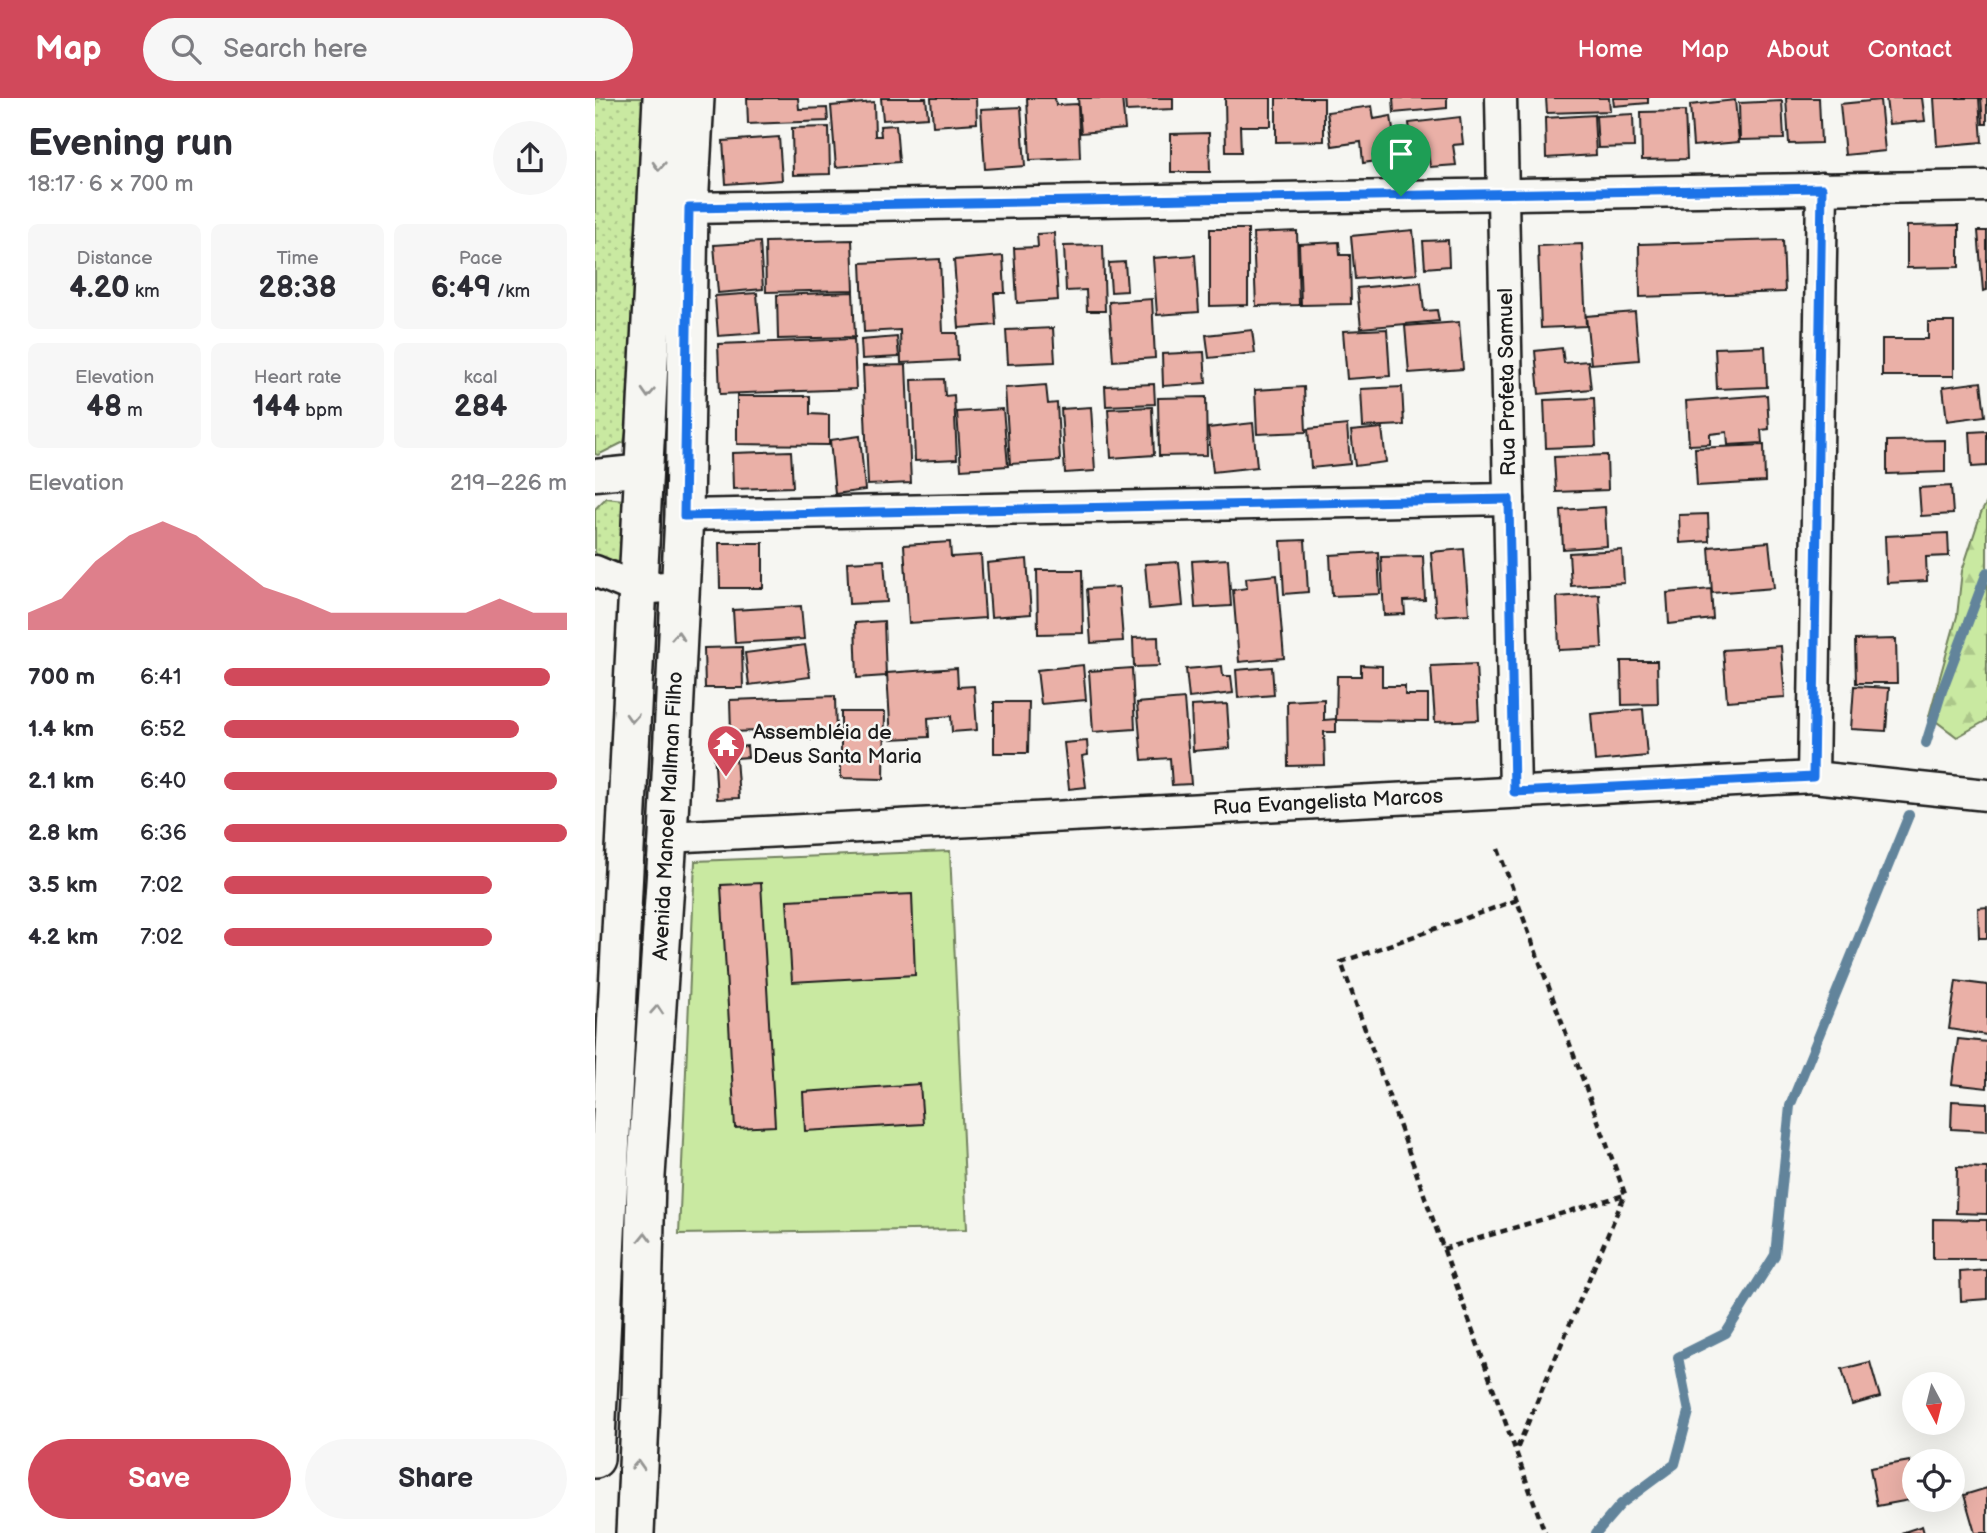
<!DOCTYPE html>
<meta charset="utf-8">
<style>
:root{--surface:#fff;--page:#f7f7f7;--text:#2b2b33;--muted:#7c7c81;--accent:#d1495b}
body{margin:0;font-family:"Balsamiq Sans",sans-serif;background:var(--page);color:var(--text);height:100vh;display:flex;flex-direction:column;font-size:26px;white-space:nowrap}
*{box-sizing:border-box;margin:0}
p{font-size:23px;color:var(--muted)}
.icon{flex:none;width:38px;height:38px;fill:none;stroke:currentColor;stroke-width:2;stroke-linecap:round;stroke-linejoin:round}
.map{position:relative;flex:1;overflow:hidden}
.drawer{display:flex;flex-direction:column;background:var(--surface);width:595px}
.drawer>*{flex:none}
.needle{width:46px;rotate:173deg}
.buttons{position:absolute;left:1307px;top:1274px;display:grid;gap:14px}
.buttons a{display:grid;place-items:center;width:63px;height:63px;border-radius:50%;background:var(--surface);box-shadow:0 7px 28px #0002;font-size:35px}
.pin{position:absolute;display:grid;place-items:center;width:60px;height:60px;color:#fff;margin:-72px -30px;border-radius:50% 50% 50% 0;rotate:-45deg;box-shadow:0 0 7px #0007}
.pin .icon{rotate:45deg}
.round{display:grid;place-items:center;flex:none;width:74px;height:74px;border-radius:37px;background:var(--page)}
.head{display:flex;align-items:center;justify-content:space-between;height:119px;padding:0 28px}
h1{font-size:38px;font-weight:600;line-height:52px}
.stats{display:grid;grid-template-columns:repeat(3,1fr);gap:10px;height:119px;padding:7px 28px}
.stats div{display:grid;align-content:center;border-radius:10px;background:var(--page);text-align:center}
.stats b{font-size:30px;font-weight:600}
.stats small{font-size:19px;font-weight:400}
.stats p{font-size:19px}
.chart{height:196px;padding:14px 28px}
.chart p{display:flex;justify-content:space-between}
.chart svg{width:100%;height:126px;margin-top:7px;fill:var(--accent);opacity:.7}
.action{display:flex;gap:14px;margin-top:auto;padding:14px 28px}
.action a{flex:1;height:80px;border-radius:42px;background:var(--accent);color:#fff;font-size:28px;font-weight:600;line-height:80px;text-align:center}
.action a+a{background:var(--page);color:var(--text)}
ul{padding:0 28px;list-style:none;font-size:23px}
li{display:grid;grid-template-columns:112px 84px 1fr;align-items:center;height:52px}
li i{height:18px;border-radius:9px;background:var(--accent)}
header{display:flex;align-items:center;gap:42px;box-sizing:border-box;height:98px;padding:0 35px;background:var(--accent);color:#fff}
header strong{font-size:33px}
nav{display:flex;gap:38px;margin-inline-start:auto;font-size:24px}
.search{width:490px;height:63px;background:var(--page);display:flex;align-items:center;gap:18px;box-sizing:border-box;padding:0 24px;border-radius:38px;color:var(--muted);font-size:26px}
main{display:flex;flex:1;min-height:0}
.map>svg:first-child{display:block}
</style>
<header>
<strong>Map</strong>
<div class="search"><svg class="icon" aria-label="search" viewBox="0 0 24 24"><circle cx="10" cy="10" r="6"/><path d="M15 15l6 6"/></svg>Search here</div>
<nav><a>Home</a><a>Map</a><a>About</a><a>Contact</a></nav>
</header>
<main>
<section class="drawer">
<div class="head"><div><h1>Evening run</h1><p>18:17 · 6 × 700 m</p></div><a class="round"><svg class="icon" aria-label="share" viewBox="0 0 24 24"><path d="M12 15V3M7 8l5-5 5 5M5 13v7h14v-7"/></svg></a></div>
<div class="stats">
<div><p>Distance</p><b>4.20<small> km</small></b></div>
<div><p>Time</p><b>28:38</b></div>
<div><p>Pace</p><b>6:49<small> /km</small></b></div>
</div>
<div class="stats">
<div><p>Elevation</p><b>48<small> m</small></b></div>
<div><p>Heart rate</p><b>144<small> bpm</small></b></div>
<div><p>kcal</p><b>284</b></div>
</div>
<div class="chart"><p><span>Elevation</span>219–226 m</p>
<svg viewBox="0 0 160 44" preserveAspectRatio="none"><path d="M0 44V38L10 33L20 20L30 11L40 6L50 11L60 20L70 29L80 33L90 38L100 38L110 38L120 38L130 38L140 33L150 38L160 38V44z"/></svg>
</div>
<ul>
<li><b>700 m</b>6:41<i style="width:95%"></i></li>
<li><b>1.4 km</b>6:52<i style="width:86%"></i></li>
<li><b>2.1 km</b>6:40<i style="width:97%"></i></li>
<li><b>2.8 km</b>6:36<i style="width:100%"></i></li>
<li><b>3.5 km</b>7:02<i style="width:78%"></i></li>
<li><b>4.2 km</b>7:02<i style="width:78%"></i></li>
</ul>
<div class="action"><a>Save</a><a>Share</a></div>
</section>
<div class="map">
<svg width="1392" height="1435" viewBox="0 0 1392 1435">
<defs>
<pattern id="grass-dots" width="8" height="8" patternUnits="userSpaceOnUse" patternTransform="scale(1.75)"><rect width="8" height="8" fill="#c9e9a1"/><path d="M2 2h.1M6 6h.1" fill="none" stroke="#acc78a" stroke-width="1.8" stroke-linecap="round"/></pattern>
<pattern id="forest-firs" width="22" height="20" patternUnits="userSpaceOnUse" patternTransform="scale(1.75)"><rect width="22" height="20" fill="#c9e9a1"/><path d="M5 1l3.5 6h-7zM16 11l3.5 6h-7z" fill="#acc78a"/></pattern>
</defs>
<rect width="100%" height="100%" fill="#f6f6f2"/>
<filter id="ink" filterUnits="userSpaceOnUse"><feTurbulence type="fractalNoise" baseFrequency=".0143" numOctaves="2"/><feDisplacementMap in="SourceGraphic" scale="14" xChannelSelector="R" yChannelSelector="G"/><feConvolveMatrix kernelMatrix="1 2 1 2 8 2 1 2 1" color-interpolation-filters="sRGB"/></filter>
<g filter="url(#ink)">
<!-- grass -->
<g fill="url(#grass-dots)" stroke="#72825e" stroke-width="2">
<path d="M0,0h50l-15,315 -6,29 -26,13 -3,-1z"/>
<path d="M11,400l17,2 -1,63 -25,-7 -2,-4v-43z"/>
</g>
<!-- forest -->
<path fill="url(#forest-firs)" stroke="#72825e" stroke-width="2" d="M1392,404v218l-30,17 -28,-21 28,-100 5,-45 19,-58z"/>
<!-- pitch -->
<path fill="#c9e9a1" stroke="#72825e" stroke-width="2" d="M355,753l17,378 -288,5 16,-373z"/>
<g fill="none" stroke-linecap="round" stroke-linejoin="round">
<!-- stream -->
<g stroke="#62849b" stroke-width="10">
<path d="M1331,645l16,-52 45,-119"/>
<path d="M1001,1435l25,-29 54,-40 14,-52 -11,-55 48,-24 49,-78 15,-149 119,-291"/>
</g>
</g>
<!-- building -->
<g fill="#eab0a7" stroke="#1c1c1c" stroke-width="2">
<path d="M152,0h51l1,11 28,-1 1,13 -80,3z"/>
<path d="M286,0h45l2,19 -45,3z"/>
<path d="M336,0h45l1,25 -44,3z"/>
<path d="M432,0h28l1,7 22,-1 2,54 -50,2z"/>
<path d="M483,0h44l3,31 -44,4z"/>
<path d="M530,0h48v11l-47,2z"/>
<path d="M630,0h46v28h-31l1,26h-15z"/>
<path d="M681,0h48v43l-48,1z"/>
<path d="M798,0h54v10l-53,5z"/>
<path d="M951,0h63l1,13 -63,2z"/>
<path d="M1018,0h35v5l-34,3z"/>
<path d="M1191,0h33l2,45 -32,1z"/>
<path d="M1291,0h36l3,23 -36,3z"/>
<path d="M1339,0h45l3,44 -45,4z"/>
<path d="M1386,0h6v26h-4z"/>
<path d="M1140,2l4,42 -46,4 -3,-41z"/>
<path d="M1285,2l5,51 -40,4 -5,-51z"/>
<path d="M1187,3l2,38 -44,1 -1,-37z"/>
<path d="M279,4l1,34h6l-1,-10 16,-1 3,37 -63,5 -5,-61z"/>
<path d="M777,8l2,13 17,-3 6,42 -34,5 -2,-21 -29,4 -5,-34z"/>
<path d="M426,9l4,59 -40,3 -4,-60z"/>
<path d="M1090,13l2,48 -45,1 -1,-48z"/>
<path d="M1038,16l1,33 -36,1 -2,-32z"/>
<path d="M999,17l2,40 -50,3 -1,-40z"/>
<path d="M865,19l3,27 -10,1 3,20 -26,2 -2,-17 -15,2 -4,-29z"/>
<path d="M234,29l1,47 -37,1 -1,-47z"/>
<path d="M614,35l1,39h-39v-38z"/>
<path d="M184,39l3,43 -56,4 -3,-43z"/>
<path d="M1364,127v42l-52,1v-42z"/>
<path d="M615,131h38v76l-38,1z"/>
<path d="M818,132l4,44 -62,5 -4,-43z"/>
<path d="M702,133l2,74 -43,1 -3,-73z"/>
<path d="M1383,133h9v59l-4,1z"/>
<path d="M459,135l4,67 -41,3 -3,-55 24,-1 -1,-13z"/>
<path d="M257,142l2,50 -88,2 -1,-50z"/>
<path d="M853,142l1,26 -24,2 -2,-27z"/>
<path d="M1188,142l2,52 -145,5 -1,-53z"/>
<path d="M165,144l3,47 -45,4 -4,-48z"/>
<path d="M744,144l1,13h10l1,49 -50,1 -2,-61z"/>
<path d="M987,146l4,82 -45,2 -3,-82z"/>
<path d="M508,147l2,66h-18l-1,-21 -20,1 -2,-45z"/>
<path d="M600,157l4,57 -42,3 -4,-57z"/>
<path d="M408,158l2,37h-11l2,32 -37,3 -5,-68z"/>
<path d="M345,161l3,74h14l1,27 -57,3 -1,-33 -36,2 -3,-69z"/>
<path d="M530,164l2,29 -16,1 -2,-29z"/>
<path d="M826,184l3,29 13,-1 2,11 -78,7 -4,-40z"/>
<path d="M258,194l2,45 -77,2 -1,-44z"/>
<path d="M162,195l3,40 -42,3 -3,-40z"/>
<path d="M557,201l3,59 -42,3 -4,-59z"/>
<path d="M1040,214l4,48 -48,4 -5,-48z"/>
<path d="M864,224l4,47 -54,4 -4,-47z"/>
<path d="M1333,224h26v54h-72v-37h46z"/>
<path d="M458,230l2,34 -47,2 -2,-34z"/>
<path d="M792,231l3,47 -43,3 -4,-48z"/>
<path d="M657,232l3,23 -46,5 -3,-23z"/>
<path d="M302,239l2,20 -37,2 -1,-19z"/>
<path d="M259,241l2,50 -136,5 -2,-50z"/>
<path d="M1170,248l2,41 -50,2 -2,-41z"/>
<path d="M967,250l2,15 24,-2 3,28 -52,5 -4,-43z"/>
<path d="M609,254l2,31 -43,3 -1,-32z"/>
<path d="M311,267l5,118 -43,2 -5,-119z"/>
<path d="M349,281l1,17 9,-1 3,64 -42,2 -3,-81z"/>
<path d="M1386,284l4,34 -38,5 -4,-34z"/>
<path d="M559,286l1,20 -49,2 -1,-20z"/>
<path d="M451,287l2,19 9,-1 3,58 -50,3 -5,-76z"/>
<path d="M709,289l2,45 -49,2 -2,-44z"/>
<path d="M807,289l2,38 -41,2 -2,-38z"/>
<path d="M1172,297l2,34 -8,1 1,13 -34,2 -1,-13 -17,2v10l-21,1 -3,-44z"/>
<path d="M142,298h73v18l19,1v30l-92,-1z"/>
<path d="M611,299l1,58 -48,1 -1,-58z"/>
<path d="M999,300l2,48 -50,2 -2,-48z"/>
<path d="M496,309l4,64 -30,2 -4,-64z"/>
<path d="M557,309l2,48 -43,3 -3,-49z"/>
<path d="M408,311l5,57 -47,3 -4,-57z"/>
<path d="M658,325l4,44 -44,5 -5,-44z"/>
<path d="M752,327l3,39 -39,4 -3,-39z"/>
<path d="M787,330l4,34 -31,4 -4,-35z"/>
<path d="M1392,333v35l-15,1 -2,-35z"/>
<path d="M265,338l5,54 -30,4 -5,-54z"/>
<path d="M1350,342v32l-58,2v-33z"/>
<path d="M1169,347l1,37 -68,4 -2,-38z"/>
<path d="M196,353l2,36 -60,2 -1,-36z"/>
<path d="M1012,357l1,35 -52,2 -2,-35z"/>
<path d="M1356,388l2,28 -32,2 -2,-28z"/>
<path d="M1010,409l2,39 -44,3 -2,-39z"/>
<path d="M1113,416l1,27 -29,2 -1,-28z"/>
<path d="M1353,435l1,23 -23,1 1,24 -40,2 -2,-47z"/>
<path d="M710,442l3,52 -24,2 -3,-53z"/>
<path d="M355,444l1,15 30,-2 4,63 -76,5 -5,-78z"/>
<path d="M1174,444l5,46 -62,5 -3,-46z"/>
<path d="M124,445h44v45h-43z"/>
<path d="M869,451l5,65 -33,2 -5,-64z"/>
<path d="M1027,452l2,33 -53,3 -2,-33z"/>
<path d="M783,454l2,42 -48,2 -2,-41z"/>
<path d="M828,458l2,44 -21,1 1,13 -21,1 -3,-58z"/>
<path d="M432,461l4,55 -40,3 -4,-54z"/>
<path d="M633,461l3,47 -36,2 -3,-47z"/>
<path d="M289,462l3,42 -38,2 -2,-42z"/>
<path d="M584,464l4,44 -34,3 -4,-45z"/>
<path d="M442,472h45l1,63 -45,1z"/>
<path d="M682,477l7,83 -45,4 -6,-72 14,-2 -1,-10z"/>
<path d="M524,489l4,54 -32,2 -4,-54z"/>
<path d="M1116,491l2,30 -44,5 -2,-31z"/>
<path d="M1004,496l3,54 -43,2 -2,-53z"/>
<path d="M206,508l3,33 -69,4 -2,-33z"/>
<path d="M289,523l2,55 -29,2 -2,-55z"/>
<path d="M563,539l1,29 -25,1 -1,-29z"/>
<path d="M1301,541l1,44h-41l-1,-43z"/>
<path d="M210,547l5,32 -61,8 -4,-32z"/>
<path d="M1186,548l4,51 -58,4 -4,-51z"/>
<path d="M147,549l1,41h-38l-1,-40z"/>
<path d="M1026,563h36l1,43 -36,1z"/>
<path d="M881,566l3,56 -44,2 -4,-56z"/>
<path d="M488,567l3,35 -45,4 -4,-34z"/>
<path d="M766,567l21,1v20h23v9h23v26l-92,-1 1,-44h24z"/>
<path d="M627,568l1,10h8l2,17 -44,5 -3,-29z"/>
<path d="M677,569l2,28 -36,3 -2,-28z"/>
<path d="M362,570l1,19 16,-1 3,44 -25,2 -1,-16 -23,2 1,19 -38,2 -4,-66z"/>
<path d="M537,570l3,61 -42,3 -4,-61z"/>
<path d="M1259,588l35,2 -3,43 -35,-2z"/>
<path d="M240,598l1,43 -28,1v-11l-77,3 -1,-32z"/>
<path d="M589,601l7,85 -19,1 -2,-27 -28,2 -5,-57z"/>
<path d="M729,601v21l12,-1v13h-12l1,33 -37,1 -1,-65z"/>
<path d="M399,604h35l-1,51h-34z"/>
<path d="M632,606l3,44 -37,3 -2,-45z"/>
<path d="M1048,611l4,47 -52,5 -4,-47z"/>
<path d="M246,614h44l-1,67 -43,-1z"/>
<path d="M492,643l1,14 -6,1 4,31 -17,2 -5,-46z"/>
<path d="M152,648l1,11 -12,1 3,40 -22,1 -3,-50z"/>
<path d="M166,785l14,243 -40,2 -14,-243z"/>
<path d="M317,796l3,81 -123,7 -5,-82z"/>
<path d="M1392,809v31h-8l-1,-30z"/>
<path d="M1361,883l31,4v50l-38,-6z"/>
<path d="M1363,941l29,3v46l-35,-4z"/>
<path d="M325,986l3,40 -118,7 -2,-39z"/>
<path d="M1357,1003l35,2v28l-36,-2z"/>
<path d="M1362,1069l30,1v46l-31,-1z"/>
<path d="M1338,1121l54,1v39h-54z"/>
<path d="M1392,1172v29l-26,2 -1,-29z"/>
<path d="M1275,1264l10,35 -28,8 -10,-36z"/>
<path d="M1315,1363l5,25v13l-38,7 -7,-38z"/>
<path d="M1392,1390v45h-12l-11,-38z"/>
<path d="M1327,1428l2,7h-23z"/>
</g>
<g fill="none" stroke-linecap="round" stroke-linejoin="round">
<!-- minor casing -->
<g stroke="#1c1c1c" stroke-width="35">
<g id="minor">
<path d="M906,0l14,694"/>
<path d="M94,110l1298,-22"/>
<path d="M0,377l49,-5"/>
<path d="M89,417l825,-16"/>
<path d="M0,473l43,18 42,-3"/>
<path d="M1218,679l9,-589"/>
<path d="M73,739l1145,-60 174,18"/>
</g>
</g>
<!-- tertiary casing -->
<g stroke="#1c1c1c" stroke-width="42">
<g id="tertiary">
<path d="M0,1361l67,-1361"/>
<path d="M40,1435l6,-134 5,-223 22,-339 16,-322 5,-307 6,-110"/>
</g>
</g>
<!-- path -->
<g stroke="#1c1c1c" stroke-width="4.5" stroke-dasharray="7 5" stroke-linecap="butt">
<path d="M903,751l127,345 -109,257"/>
<path d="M922,802l-176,62 204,571"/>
<path d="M848,1151l181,-54"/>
</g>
<!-- minor -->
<use href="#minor" stroke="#f6f6f2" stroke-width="30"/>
<!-- tertiary -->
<use href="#tertiary" stroke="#f6f6f2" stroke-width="37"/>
</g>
<!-- one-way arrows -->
<defs><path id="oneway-chevron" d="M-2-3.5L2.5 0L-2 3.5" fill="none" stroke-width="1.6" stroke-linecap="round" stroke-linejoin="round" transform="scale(1.75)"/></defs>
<g stroke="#949492">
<use href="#oneway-chevron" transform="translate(64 68) rotate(93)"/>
<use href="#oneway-chevron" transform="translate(53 295) rotate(93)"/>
<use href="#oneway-chevron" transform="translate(83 538) rotate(-87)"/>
<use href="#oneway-chevron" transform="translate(37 620) rotate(93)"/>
<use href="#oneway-chevron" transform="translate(62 912) rotate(-86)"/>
<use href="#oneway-chevron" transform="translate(50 1139) rotate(-89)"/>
<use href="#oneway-chevron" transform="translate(43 1367) rotate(-87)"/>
</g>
</g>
<g fill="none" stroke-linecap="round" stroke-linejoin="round" filter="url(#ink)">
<!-- route casing -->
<g stroke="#fff" stroke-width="14">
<path id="route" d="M1227,90l-9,589 -299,15 -5,-293 -825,17 5,-308z"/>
</g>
<!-- route -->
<use href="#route" stroke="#1a73e8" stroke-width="9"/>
</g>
<!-- icons -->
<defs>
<g id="temple-pin" transform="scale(2.0125)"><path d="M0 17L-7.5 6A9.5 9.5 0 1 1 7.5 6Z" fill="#d1495b" stroke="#f6f6f2"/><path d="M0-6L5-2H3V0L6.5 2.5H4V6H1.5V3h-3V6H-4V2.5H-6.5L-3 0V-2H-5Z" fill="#fff"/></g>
</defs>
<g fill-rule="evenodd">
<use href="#temple-pin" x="131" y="646"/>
</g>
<g text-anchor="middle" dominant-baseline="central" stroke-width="5" stroke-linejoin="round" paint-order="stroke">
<!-- street labels -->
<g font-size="21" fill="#1c1c1c" stroke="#f6f6f2">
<text transform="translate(912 284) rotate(-91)">Rua Profeta Samuel</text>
<text transform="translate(733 704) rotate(-3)">Rua Evangelista Marcos</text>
<text transform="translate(73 718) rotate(-87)">Avenida Manoel Mallman Filho</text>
</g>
<!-- poi labels -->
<g font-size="21" fill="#1c1c1c" stroke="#f6f6f2" text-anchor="start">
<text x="158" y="634">Assembléia de<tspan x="158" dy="24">Deus Santa Maria</tspan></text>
</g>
</g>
</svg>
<div class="buttons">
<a><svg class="needle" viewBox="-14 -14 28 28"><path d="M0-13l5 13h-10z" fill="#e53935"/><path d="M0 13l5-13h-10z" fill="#7c7c81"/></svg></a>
<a><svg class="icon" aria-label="locate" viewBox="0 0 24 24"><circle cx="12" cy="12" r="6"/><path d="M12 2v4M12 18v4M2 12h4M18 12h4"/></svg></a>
</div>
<div class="pin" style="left:806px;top:98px;background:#1e9e55"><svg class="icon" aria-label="arrive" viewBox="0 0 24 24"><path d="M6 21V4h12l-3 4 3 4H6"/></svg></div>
</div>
</main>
